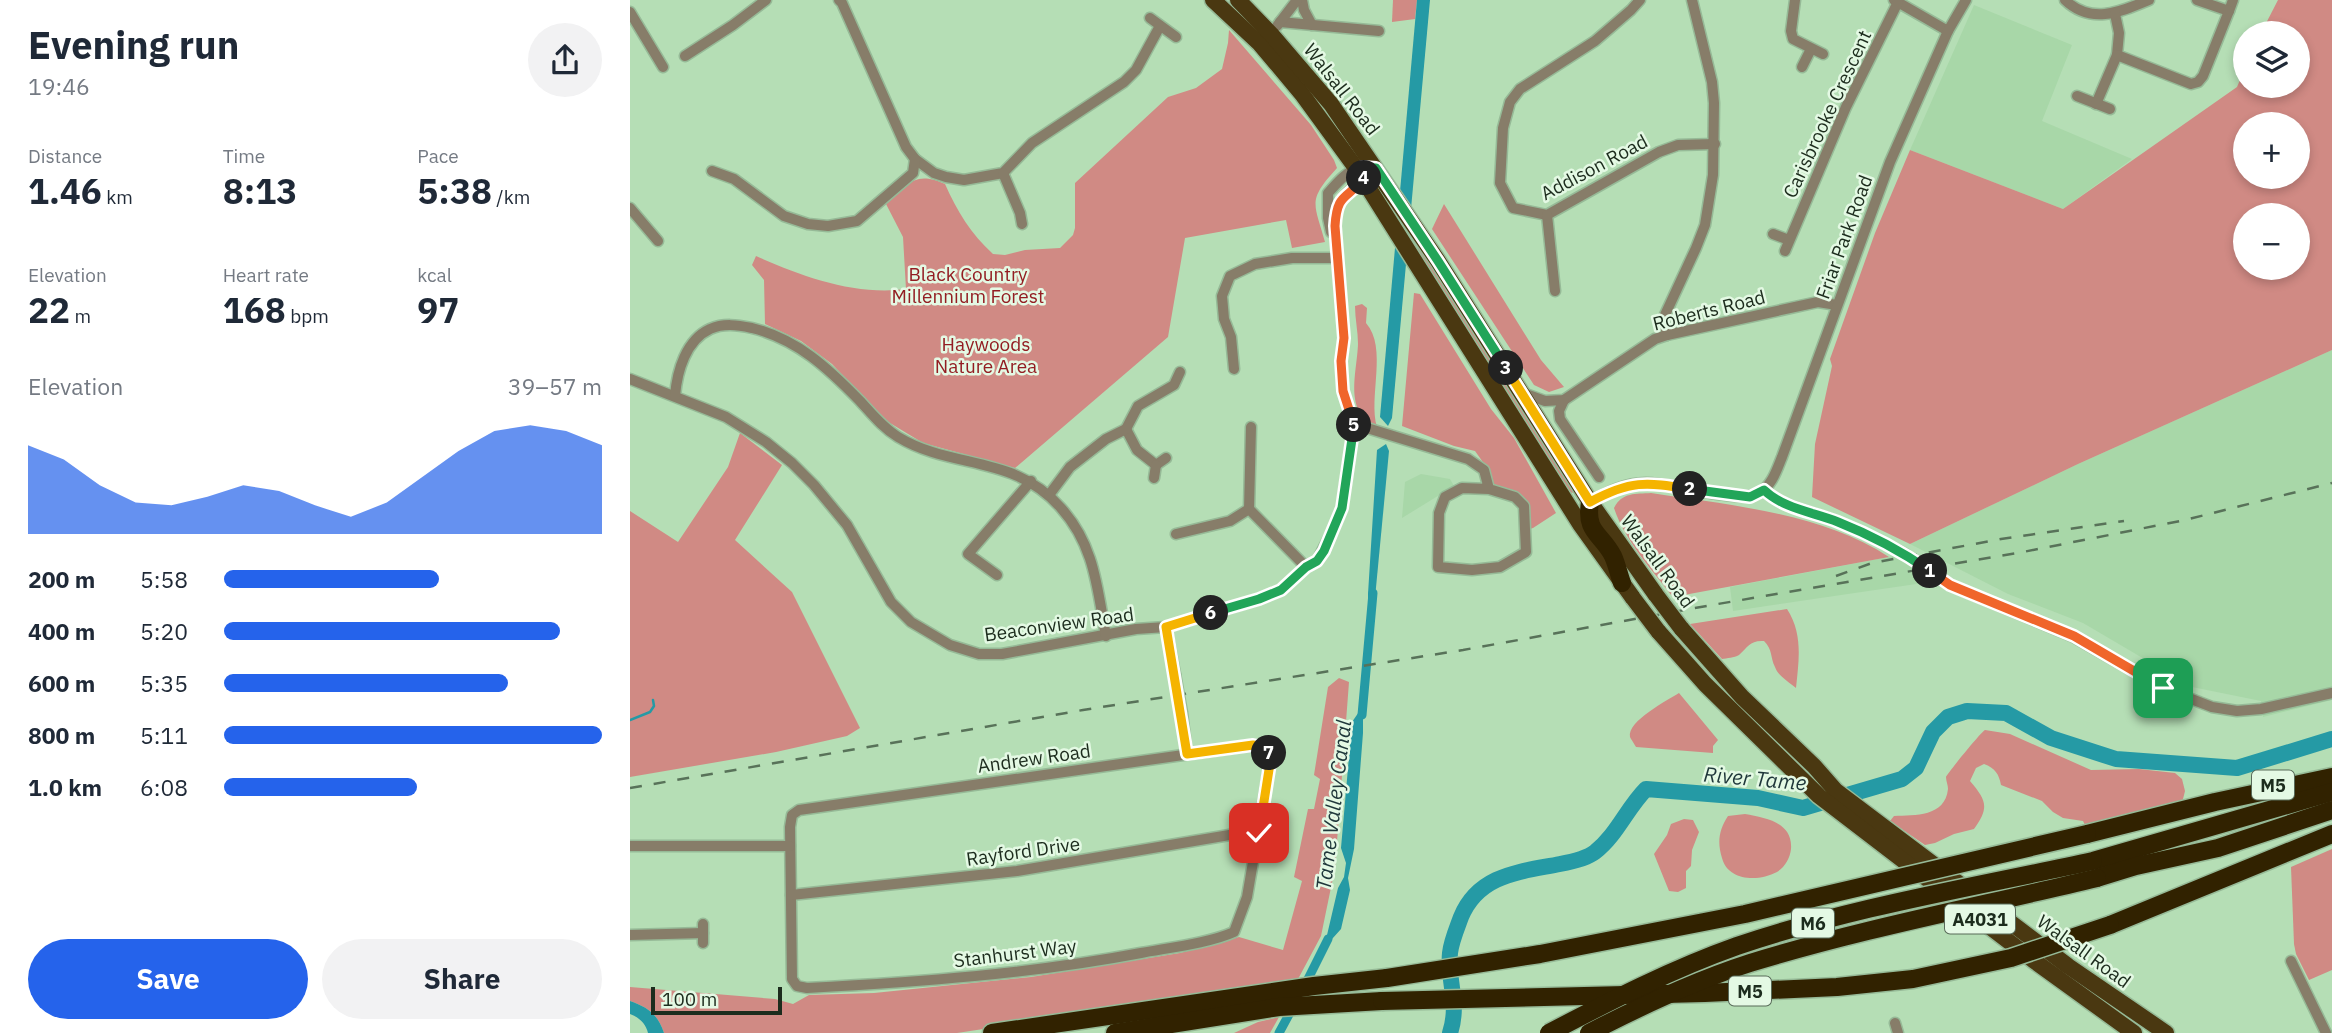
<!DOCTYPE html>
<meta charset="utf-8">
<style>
:root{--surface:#fff;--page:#f2f2f3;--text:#1f2937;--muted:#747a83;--accent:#2563eb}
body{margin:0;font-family:"IBM Plex Sans",sans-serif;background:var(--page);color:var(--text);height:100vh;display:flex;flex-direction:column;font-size:26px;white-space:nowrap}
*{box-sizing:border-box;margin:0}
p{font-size:23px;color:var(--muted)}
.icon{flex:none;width:38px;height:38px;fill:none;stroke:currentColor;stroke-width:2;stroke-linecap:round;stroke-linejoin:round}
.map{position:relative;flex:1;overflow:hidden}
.side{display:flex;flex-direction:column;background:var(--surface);width:630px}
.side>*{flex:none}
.fabs{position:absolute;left:1603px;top:21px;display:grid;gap:14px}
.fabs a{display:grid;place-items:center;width:77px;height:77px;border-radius:50%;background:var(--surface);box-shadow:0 4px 10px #0003;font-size:35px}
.scale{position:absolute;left:21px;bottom:18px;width:131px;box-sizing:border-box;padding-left:7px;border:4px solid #1c2c1d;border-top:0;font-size:19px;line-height:24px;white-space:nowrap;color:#1c2c1d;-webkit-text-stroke:5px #e4f9e4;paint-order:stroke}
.pin{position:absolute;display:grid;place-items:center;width:60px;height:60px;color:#fff;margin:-30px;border-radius:14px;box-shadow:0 4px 10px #0006}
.km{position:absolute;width:35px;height:35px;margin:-18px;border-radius:50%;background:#222;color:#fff;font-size:19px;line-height:35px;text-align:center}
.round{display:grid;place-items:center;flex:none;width:74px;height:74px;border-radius:37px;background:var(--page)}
.head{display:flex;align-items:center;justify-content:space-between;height:119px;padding:0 28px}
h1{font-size:38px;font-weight:700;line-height:52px}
.figures{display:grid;grid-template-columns:repeat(3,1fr);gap:10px;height:119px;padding:7px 28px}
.figures div{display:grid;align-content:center}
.figures b{font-size:35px;font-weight:700}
.figures small{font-size:19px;font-weight:400}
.figures p{font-size:19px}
.chart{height:196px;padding:14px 28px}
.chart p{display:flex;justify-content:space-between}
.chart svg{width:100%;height:126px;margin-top:7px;fill:var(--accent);opacity:.7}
.cta{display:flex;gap:14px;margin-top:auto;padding:14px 28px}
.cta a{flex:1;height:80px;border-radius:42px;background:var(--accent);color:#fff;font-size:28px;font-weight:700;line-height:80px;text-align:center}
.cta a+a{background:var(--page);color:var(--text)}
ul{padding:0 28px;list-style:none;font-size:23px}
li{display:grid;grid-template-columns:112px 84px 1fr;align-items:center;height:52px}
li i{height:18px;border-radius:9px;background:var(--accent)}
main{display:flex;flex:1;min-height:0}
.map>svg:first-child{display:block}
</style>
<main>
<section class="side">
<div class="head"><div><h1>Evening run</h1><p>19:46</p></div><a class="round"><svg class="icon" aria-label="share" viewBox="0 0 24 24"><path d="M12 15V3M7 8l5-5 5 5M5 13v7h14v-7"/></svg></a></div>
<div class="figures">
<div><p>Distance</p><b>1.46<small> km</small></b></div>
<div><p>Time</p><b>8:13</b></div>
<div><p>Pace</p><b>5:38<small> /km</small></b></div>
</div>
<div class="figures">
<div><p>Elevation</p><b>22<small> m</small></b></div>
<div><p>Heart rate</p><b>168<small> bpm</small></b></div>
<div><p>kcal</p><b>97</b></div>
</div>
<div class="chart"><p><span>Elevation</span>39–57 m</p>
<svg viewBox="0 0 160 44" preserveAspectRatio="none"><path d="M0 44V13L10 18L20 27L30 33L40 34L50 31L60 27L70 29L80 34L90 38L100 33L110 24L120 15L130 8L140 6L150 8L160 13V44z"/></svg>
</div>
<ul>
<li><b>200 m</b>5:58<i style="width:57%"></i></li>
<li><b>400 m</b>5:20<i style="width:89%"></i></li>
<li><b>600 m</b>5:35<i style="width:75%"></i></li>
<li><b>800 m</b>5:11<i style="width:100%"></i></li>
<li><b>1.0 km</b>6:08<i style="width:51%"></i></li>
</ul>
<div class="cta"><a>Save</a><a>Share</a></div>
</section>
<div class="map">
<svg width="1702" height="1033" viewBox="0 0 1702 1033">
<rect width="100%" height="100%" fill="#b5deb5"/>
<!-- built -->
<g fill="#a8d7a8">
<path d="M1344,5l98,40 -30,76 90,38 -69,50 -153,-59z"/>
<path d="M1702,350v350l-69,17 -2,-16 -69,-14 -109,-64 -75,-29 -98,-50 168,-80z"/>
<path d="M791,474l29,5 4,7 -52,32 3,-36z"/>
<path d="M1285,552l8,31 -190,28 -3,-24z"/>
</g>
<!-- green -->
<g fill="#d08a84" fill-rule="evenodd">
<path d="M763,0h24l-2,19 -23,3z"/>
<path d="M1648,0h54v350l-254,114 -168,80 -98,-47 3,-53 17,-78 -2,-7 45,-126 35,-83 153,59 174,-122 8,-19v18h53v-53h-37zM1615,124h53v53h-53zM1615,215h53v53h-53z"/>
<path d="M599,30l82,95 23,35 3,8c-30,33 -23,34 -12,74l-33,6 -6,-28 -101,18 -17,99 -153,131 -92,-25 -38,-23 -53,-56 -31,-23 -36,-17 -1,-44 -12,-15 4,-9c45,20 99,40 150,33l-3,-52 -17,-33c22,-19 28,-34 59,-20 12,27 26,50 48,70l12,1 20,-5 35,-2 13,-13 2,-7v-45l93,-86 28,-9 26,-19 6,-26z"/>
<path d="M814,204l97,156 23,27 -15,5 -15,-7 -102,-156z"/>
<path d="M789,240l157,253 -11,-1 -148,-239z"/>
<path d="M784,293l6,1 71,115 23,29 42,75 -23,15 -3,1 -2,-23 -33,-17 -5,-17 -15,-21 -21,-5 -52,-20z"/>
<path d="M732,304l5,4 -1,15c22,25 2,74 11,104 -34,-14 -20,-54 -19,-83 0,-13 -3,-25 -3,-38z"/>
<path d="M110,433l42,32 -47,75 57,52 68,136 -13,8 -71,16 -146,25v-266l48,31 50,-75z"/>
<path d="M1021,493c78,12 171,20 238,64l-216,40c-21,-27 -48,-56 -59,-89 8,-16 22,-14 37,-15z"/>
<path d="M1157,609c16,25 12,50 9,79 -7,-6 -18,-12 -21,-21 -5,-10 -2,-17 -11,-26 -14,-1 -16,6 -25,14 -5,3 -12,3 -17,4l-32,-35z"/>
<path d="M709,678l10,4 -14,186 -14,68 -24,45 -340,52h-293c-6,-19 -17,-26 -34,-32v-14l145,12 18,5 16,-9 65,-2 157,-16 149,-24 59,-16 44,13 19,-69 -8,-4 14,-68h6l6,-30 -6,-4 14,-88z"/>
<path d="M1049,693l39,47 -5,6v7l-77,-6c-1,-2 -5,-8 -6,-10 -3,-16 38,-37 49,-44z"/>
<path d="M1355,730l25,4 81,36 48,-1 36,4 7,6 3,12 -3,12 -97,22 -2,-4 -20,-3 -10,-6 -11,-11 -41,-16c-2,-11 -6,-17 -17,-21l-8,4 -6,13c16,19 20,26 4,48l-20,5 -19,9 -10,2 -35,-24 4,-5c21,-1 51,1 54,-27 0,-4 -2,-8 -2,-12 1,-3 34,-44 39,-47z"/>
<path d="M1115,814c21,4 48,8 46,35 -1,9 -6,18 -14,23 -19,10 -49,9 -55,-14 -5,-16 -3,-28 6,-42z"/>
<path d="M1054,819l9,1 6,12 -7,18 -1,16 -5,5v17l-8,4 -9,-1 -15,-37 13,-19 4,-11z"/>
<path d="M1702,849v121l-23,10 -13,-26 -2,-10 -3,-77z"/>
<path d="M649,1017l-9,16h-36l24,-11z"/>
</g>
<!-- water -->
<g fill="#259aa5">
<path d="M787,0h13l-38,418 -4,8 -8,-9z"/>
<path d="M756,444l3,7 -14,147 -3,6 -4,-3v-7l9,-144z"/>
<path d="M733,706v27l-9,116 -6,29 2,12 -9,39 -17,19 14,-60 6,-11 2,-14 -5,-15 11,-126z"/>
<path d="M0,1001c17,6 28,13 34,32h-16c-2,-9 -9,-16 -18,-19z"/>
</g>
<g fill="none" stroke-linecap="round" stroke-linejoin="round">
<!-- stream -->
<path stroke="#259aa5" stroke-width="2.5" d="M0,720l20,-8 4,-6 -1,-6"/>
<!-- canal -->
<g stroke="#259aa5" stroke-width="9">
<path d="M732,715l11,-122"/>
<path d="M673,989l25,-50"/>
<path d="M649,1033l14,-26"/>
</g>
<!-- river -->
<path stroke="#259aa5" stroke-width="16" d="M820,1033c10,-31 -3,-51 0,-80 1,-11 7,-25 11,-36 18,-43 59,-45 99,-53 11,-2 26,-5 35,-12 22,-17 32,-44 51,-63l112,9 45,10 99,-29 14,-11 17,-36 15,-15 19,-6 39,2 45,25 65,21 121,9 95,-29"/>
<!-- street casing -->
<g stroke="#96ba97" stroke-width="13">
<g id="street">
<path d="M209,0l3,3 64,144 9,12 19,14 12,4 18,3 39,-7 29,-30 92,-61 12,-12 24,-44"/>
<path d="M672,0l2,10 8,15"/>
<path d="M1010,0l-9,10 -36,31 -75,48 -10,13 -7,26 -3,55 13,25 34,7 112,-63 19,-7 37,-1"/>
<path d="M1165,0l-4,31 2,8 30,15"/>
<path d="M1264,0l54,31"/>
<path d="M1435,0c26,25 55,12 84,0"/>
<path d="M1599,11l4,-11"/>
<path d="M0,12l33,55"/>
<path d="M1485,14l4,19 -2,22 74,29 7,-2 5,-6 26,-65 -32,-11"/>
<path d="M520,18l26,19"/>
<path d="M650,22l99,9"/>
<path d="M647,26l20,-26"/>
<path d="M55,56l48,-31 33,-25"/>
<path d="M1172,67l9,-18"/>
<path d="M1447,96l33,13"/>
<path d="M1466,104l21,-49"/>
<path d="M82,171l22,8 50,37 24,8 20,2 29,-5 56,-48 2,-14"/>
<path d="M373,173l17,40 2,11"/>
<path d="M0,208l28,33"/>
<path d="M917,215l8,76"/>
<path d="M701,232l-3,-14v-25c9,-10 19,-23 33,-25"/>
<path d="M1143,234l16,6"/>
<path d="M1155,251l61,-144 52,-105"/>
<path d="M1037,335l-3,-18 32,-69 9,-23 8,-50 1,-72 -2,-21 -20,-82"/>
<path d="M604,369l-3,-32 -7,-18 -2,-23 8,-20 25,-12 37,-6h45"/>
<path d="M0,379l96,38 40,25 26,21 22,22 33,40 44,77 20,20 39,23 29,9h23l134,-25 30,-2 93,-28 22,-9 25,-23 11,-6 16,-31 9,-22 12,-84 -11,-33 -2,-30 3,-23 -9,-112c1,-26 8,-31 29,-46"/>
<path d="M893,393l22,8 19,-1 91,-61 12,-4 151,-33 19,3"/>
<path d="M45,396c2,-25 11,-56 35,-67 14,-6 27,-4 42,-1 45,11 76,40 108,73 12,13 23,27 38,36 55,33 116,17 163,71 34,38 36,80 45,128"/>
<path d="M934,400l-5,11 1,8 39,58"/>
<path d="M724,424l114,35 16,11 5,19 26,8 9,9 2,46 -26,15 -28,3 -34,-3 1,-54 6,-16 17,-9 27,1"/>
<path d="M496,429l11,21 19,15 10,-7"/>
<path d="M524,478l2,-13"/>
<path d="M1134,490c19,18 47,21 71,31 24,9 47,21 70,33"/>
<path d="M419,495l21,-28 36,-28 20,-10 12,-23 36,-21 6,-13"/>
<path d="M960,502c18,-10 35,-19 56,-19 26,0 95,21 113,10 13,-7 18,-24 23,-36l108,-295 58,-131 18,-31"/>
<path d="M619,509l57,58"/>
<path d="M546,534l54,-13 19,-12 2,-82"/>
<path d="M367,575l-29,-21 63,-73"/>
<path d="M1320,585l124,52 89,51 49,19 25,4 24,-2 71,-16"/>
<path d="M536,627l9,47"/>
<path d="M552,713l5,41"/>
<path d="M623,745l15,5 3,7 -24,140 -13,35c-24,11 -67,16 -93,21 -111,21 -222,29 -334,35l-10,-2 -5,-7 -2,-152 2,-12 7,-5z"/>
<path d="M0,846h160"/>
<path d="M161,895l226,-24 230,-39 12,1"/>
<path d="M0,935l73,-2"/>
<path d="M73,943v-19"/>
<path d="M1661,961l35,72"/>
<path d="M1265,1023l3,10"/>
</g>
</g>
<!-- primary casing -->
<g stroke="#96ba97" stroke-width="19">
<g id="primary">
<path d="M583,0l47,44 42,50 54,74 224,356 53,74"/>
<path d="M608,0l33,34 60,70 107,157 152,241 66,93"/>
<path d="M1051,628l61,69 72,69 22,25 232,175 98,67"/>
<path d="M1028,631l47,53 114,112 214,164 101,73"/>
</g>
</g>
<!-- highway casing -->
<g stroke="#96ba97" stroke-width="21">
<g id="highway">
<path d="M960,502c-5,31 11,31 23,54 4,9 6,19 9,27"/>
<path d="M1457,834l128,-32 117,-25"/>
<path d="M1463,861l239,-69"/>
<path d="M1467,878l39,-12 82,-18 114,-38"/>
<path d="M1480,925l222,-91"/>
<path d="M362,1033l322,-47 73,-8"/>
<path d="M485,1033l164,-26 103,-6"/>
</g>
</g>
<!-- street -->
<use href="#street" stroke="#877d69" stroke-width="10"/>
<!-- primary -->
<use href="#primary" stroke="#4a3811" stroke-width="16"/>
<!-- highway -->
<use href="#highway" stroke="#312200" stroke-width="18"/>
<!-- rail -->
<g stroke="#587259" stroke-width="2.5" stroke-dasharray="12 12" stroke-linecap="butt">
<path d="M1206,576l36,-13 129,-24 123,-18"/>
<path d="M0,788l453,-78 380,-60 249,-45 311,-53 162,-32 147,-37"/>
</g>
<!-- street-bridge casing -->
<g stroke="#96ba97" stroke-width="13" stroke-linecap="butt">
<g id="street-bridge">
<path d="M1275,554l45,31"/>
<path d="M545,674l7,39"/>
</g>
</g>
<!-- primary-bridge casing -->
<g stroke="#96ba97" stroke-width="19" stroke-linecap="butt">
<g id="primary-bridge">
<path d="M1026,595l25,33"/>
<path d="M1003,598l25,33"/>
</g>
</g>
<!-- highway-bridge casing -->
<g stroke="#96ba97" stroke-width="21" stroke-linecap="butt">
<g id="highway-bridge">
<path d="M757,978l153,-24 205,-40 342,-80"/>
<path d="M752,1001l323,-8 132,-6 76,-8 98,-21 99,-33"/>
<path d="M919,1033c61,-32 123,-64 188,-87 115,-39 237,-59 356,-85"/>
<path d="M959,1033c52,-27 105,-52 161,-70 114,-35 231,-57 347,-85"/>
</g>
</g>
<!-- street-bridge -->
<use href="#street-bridge" stroke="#877d69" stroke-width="10"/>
<!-- primary-bridge -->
<use href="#primary-bridge" stroke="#4a3811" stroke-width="16"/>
<!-- highway-bridge -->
<use href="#highway-bridge" stroke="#312200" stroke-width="18"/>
</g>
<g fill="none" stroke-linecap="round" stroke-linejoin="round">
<!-- split-1 casing -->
<g stroke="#fff" stroke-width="14">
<path id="split-1" d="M1300,571l20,14 124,51 89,52"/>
</g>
<!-- split-2 casing -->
<g stroke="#fff" stroke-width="14">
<path id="split-2" d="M1060,489l60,8 14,-7c20,19 49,22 74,32 33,13 63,29 92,49"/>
</g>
<!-- split-3 casing -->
<g stroke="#fff" stroke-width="14">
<path id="split-3" d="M876,368l84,134c41,-22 55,-20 100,-13"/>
</g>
<!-- split-4 casing -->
<g stroke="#fff" stroke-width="14">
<path id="split-4" d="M734,178l-1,-11 13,1 62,93 68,107"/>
</g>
<!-- split-5 casing -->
<g stroke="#fff" stroke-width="14">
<path id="split-5" d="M724,425l-11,-34 -2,-30 3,-23 -9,-112c2,-34 12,-26 29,-48"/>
</g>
<!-- split-6 casing -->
<g stroke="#fff" stroke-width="14">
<path id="split-6" d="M581,613l48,-14 22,-9 25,-23 11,-6 7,-10 18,-43 12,-83"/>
</g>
<!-- split-7 casing -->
<g stroke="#fff" stroke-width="14">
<path id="split-7" d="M581,613l-45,14 21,127 66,-9 9,2 7,6"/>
</g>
<!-- split-8 casing -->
<g stroke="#fff" stroke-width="14">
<path id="split-8" d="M629,833l12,-76 -2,-4"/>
</g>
<!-- split-1 -->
<use href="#split-1" stroke="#f0652b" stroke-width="9"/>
<!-- split-2 -->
<use href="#split-2" stroke="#22a559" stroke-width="9"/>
<!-- split-3 -->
<use href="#split-3" stroke="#f5b400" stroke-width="9"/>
<!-- split-4 -->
<use href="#split-4" stroke="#22a559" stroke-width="9"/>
<!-- split-5 -->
<use href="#split-5" stroke="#f0652b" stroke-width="9"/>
<!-- split-6 -->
<use href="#split-6" stroke="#22a559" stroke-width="9"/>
<!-- split-7 -->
<use href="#split-7" stroke="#f5b400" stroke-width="9"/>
<!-- split-8 -->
<use href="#split-8" stroke="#f5b400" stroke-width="9"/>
</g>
<g text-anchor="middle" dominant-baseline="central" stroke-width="5" stroke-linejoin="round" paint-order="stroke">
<!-- shield labels -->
<g fill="#e4f9e4" stroke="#586a59" stroke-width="2">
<rect x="1622" y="770.5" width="42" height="29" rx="5"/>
<rect x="1315" y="904.5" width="70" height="29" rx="5"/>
<rect x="1162" y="908.5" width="42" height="29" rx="5"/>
<rect x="1099" y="976.5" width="42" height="29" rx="5"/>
</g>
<g font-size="18" font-weight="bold" fill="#1c2c1d">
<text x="1643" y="785">M5</text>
<text x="1350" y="919">A4031</text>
<text x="1183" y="923">M6</text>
<text x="1120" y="991">M5</text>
</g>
<!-- street labels -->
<g font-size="19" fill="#1c2c1d" stroke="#e4f9e4">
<text transform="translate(712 89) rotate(52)">Walsall Road</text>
<text transform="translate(1197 114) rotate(-65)">Carisbrooke Crescent</text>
<text transform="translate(964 167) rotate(-28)">Addison Road</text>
<text transform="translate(1214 237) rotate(-70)">Friar Park Road</text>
<text transform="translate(1079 310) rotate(-14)">Roberts Road</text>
<text transform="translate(1028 561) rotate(54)">Walsall Road</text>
<text transform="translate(429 624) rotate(-8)">Beaconview Road</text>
<text transform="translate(404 758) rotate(-8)">Andrew Road</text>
<text transform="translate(393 851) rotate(-8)">Rayford Drive</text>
<text transform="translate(1454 951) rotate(36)">Walsall Road</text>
<text transform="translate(385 953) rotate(-7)">Stanhurst Way</text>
</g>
<!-- park labels -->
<g font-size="19" fill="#931d22" stroke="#e4f9e4">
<text x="338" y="274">Black Country<tspan x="338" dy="22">Millennium Forest</tspan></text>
<text x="356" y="344">Haywoods<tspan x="356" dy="22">Nature Area</tspan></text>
</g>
<!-- water labels -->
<g font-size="21" font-style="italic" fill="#1f373a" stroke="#e4f9e4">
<text transform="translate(1125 778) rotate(5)">River Tame</text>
<text transform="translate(703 805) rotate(-83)">Tame Valley Canal</text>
</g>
</g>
</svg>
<div class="fabs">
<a><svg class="icon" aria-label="layers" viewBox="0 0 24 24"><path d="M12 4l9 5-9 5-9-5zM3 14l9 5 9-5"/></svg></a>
<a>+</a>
<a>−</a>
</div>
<div class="scale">100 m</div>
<div class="pin" style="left:1533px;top:688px;background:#1e9e55"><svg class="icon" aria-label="arrive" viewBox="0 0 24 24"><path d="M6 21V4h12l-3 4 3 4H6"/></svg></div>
<div class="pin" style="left:629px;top:833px;background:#d93025"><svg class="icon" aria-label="check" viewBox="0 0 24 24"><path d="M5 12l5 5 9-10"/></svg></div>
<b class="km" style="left:1300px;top:571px">1</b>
<b class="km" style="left:1060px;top:489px">2</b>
<b class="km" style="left:876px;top:368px">3</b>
<b class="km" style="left:734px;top:178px">4</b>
<b class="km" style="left:724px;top:425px">5</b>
<b class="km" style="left:581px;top:613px">6</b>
<b class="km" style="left:639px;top:753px">7</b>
</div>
</main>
